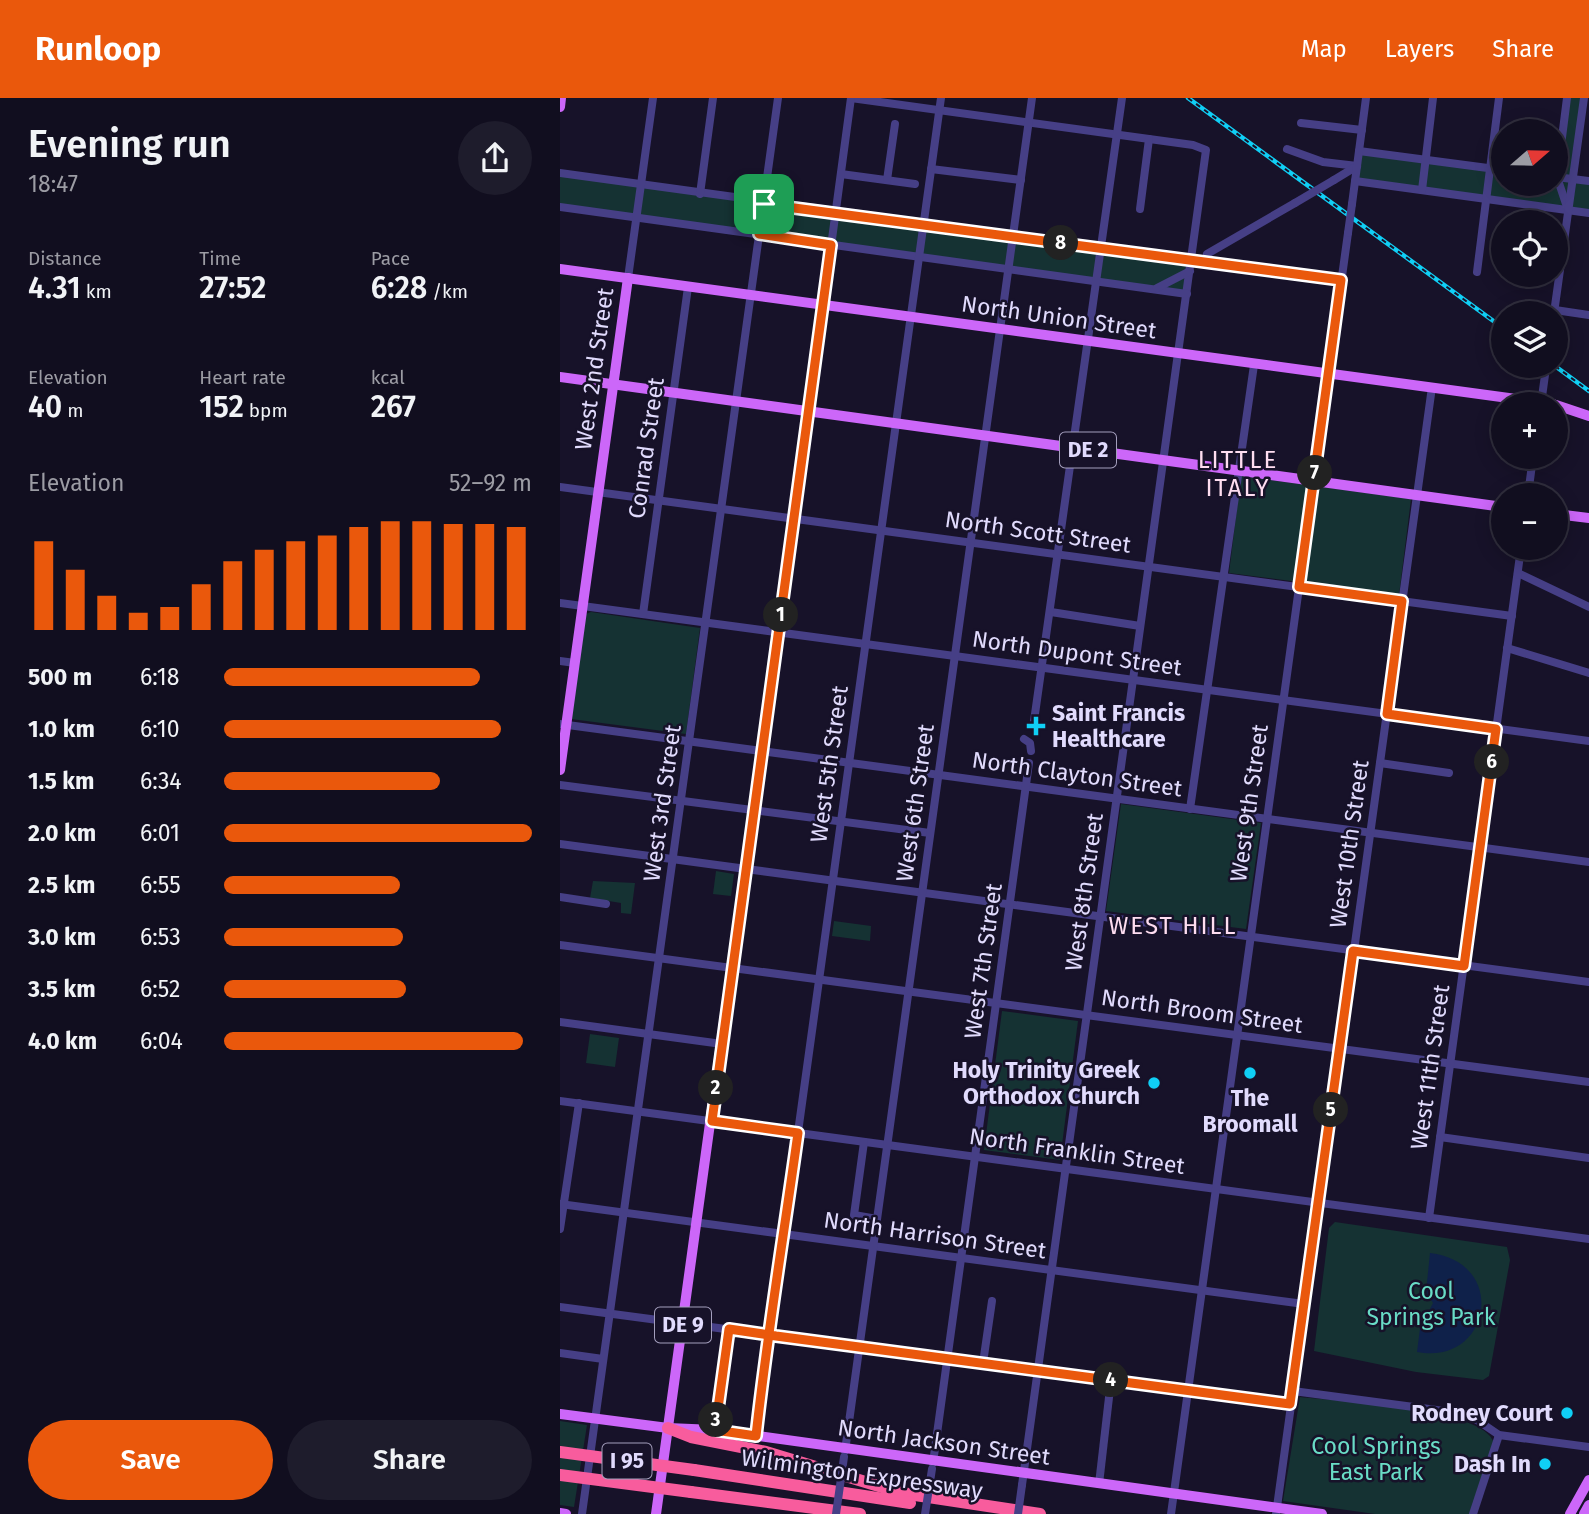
<!DOCTYPE html>
<meta charset="utf-8">
<style>
:root{--surface:#110e1f;--page:#1e1c2c;--text:#f1f3f6;--muted:#9c9ca4;--line:#302e3d;--accent:#ea580c}
body{margin:0;font-family:"Fira Sans",sans-serif;background:var(--page);color:var(--text);height:100vh;display:flex;flex-direction:column;font-size:26px;white-space:nowrap}
*{box-sizing:border-box;margin:0}
p{font-size:23px;color:var(--muted)}
.icon{flex:none;width:38px;height:38px;fill:none;stroke:currentColor;stroke-width:2;stroke-linecap:round;stroke-linejoin:round}
.map{position:relative;flex:1;overflow:hidden}
.panel{display:flex;flex-direction:column;background:var(--surface);width:560px}
.panel>*{flex:none}
.needle{width:46px;rotate:70deg}
.tools{position:absolute;left:931px;top:21px;display:grid;gap:14px}
.tools a{display:grid;place-items:center;width:77px;height:77px;border-radius:50%;background:var(--surface);box-shadow:0 4px 18px #0003,0 0 0 2px var(--line);font-size:35px}
.pin{position:absolute;display:grid;place-items:center;width:60px;height:60px;color:#fff;margin:-30px;border-radius:14px;box-shadow:0 4px 10px #0006}
.km{position:absolute;width:35px;height:35px;margin:-18px;border-radius:50%;background:#222;color:#fff;font-size:19px;line-height:35px;text-align:center}
.round{display:grid;place-items:center;flex:none;width:74px;height:74px;border-radius:37px;background:var(--page)}
.overview{display:flex;align-items:center;justify-content:space-between;height:119px;padding:0 28px}
h1{font-size:38px;font-weight:600;line-height:52px}
.metrics{display:grid;grid-template-columns:repeat(3,1fr);gap:10px;height:119px;padding:7px 28px}
.metrics div{display:grid;align-content:center}
.metrics b{font-size:30px;font-weight:600}
.metrics small{font-size:19px;font-weight:400}
.metrics p{font-size:19px}
.chart{height:196px;padding:14px 28px}
.chart p{display:flex;justify-content:space-between}
.chart svg{width:100%;height:126px;margin-top:7px;stroke:var(--accent);stroke-width:6}
.button{display:flex;gap:14px;margin-top:auto;padding:14px 28px}
.button a{flex:1;height:80px;border-radius:42px;background:var(--accent);color:#fff;font-size:28px;font-weight:600;line-height:80px;text-align:center}
.button a+a{background:var(--page);color:var(--text)}
ul{padding:0 28px;list-style:none;font-size:23px}
li{display:grid;grid-template-columns:112px 84px 1fr;align-items:center;height:52px}
li i{height:18px;border-radius:9px;background:var(--accent)}
header{display:flex;align-items:center;gap:42px;box-sizing:border-box;height:98px;padding:0 35px;background:var(--accent);color:#fff}
header strong{font-size:33px}
nav{display:flex;gap:38px;margin-inline-start:auto;font-size:24px}
main{display:flex;flex:1;min-height:0}
.map>svg:first-child{display:block}
</style>
<header>
<strong>Runloop</strong>
<nav><a>Map</a><a>Layers</a><a>Share</a></nav>
</header>
<main>
<section class="panel">
<div class="overview"><div><h1>Evening run</h1><p>18:47</p></div><a class="round"><svg class="icon" aria-label="share" viewBox="0 0 24 24"><path d="M12 15V3M7 8l5-5 5 5M5 13v7h14v-7"/></svg></a></div>
<div class="metrics">
<div><p>Distance</p><b>4.31<small> km</small></b></div>
<div><p>Time</p><b>27:52</b></div>
<div><p>Pace</p><b>6:28<small> /km</small></b></div>
</div>
<div class="metrics">
<div><p>Elevation</p><b>40<small> m</small></b></div>
<div><p>Heart rate</p><b>152<small> bpm</small></b></div>
<div><p>kcal</p><b>267</b></div>
</div>
<div class="chart"><p><span>Elevation</span>52–92 m</p>
<svg viewBox="0 0 160 44" preserveAspectRatio="none"><path d="M5 44V13M15 44V23M25 44V32M35 44V38M45 44V36M55 44V28M65 44V20M75 44V16M85 44V13M95 44V11M105 44V8M115 44V6M125 44V6M135 44V7M145 44V7M155 44V8"/></svg>
</div>
<ul>
<li><b>500 m</b>6:18<i style="width:83%"></i></li>
<li><b>1.0 km</b>6:10<i style="width:90%"></i></li>
<li><b>1.5 km</b>6:34<i style="width:70%"></i></li>
<li><b>2.0 km</b>6:01<i style="width:100%"></i></li>
<li><b>2.5 km</b>6:55<i style="width:57%"></i></li>
<li><b>3.0 km</b>6:53<i style="width:58%"></i></li>
<li><b>3.5 km</b>6:52<i style="width:59%"></i></li>
<li><b>4.0 km</b>6:04<i style="width:97%"></i></li>
</ul>
<div class="button"><a>Save</a><a>Share</a></div>
</section>
<div class="map">
<svg width="1029" height="1416" viewBox="0 0 1029 1416">
<rect width="100%" height="100%" fill="#171229"/>
<!-- green -->
<g fill="#153233">
<path d="M1007,0h17l-11,80 16,3v32l-234,-32 4,-30 144,19v14h53z"/>
<path d="M0,75l631,88 -4,33 -627,-87z"/>
<path d="M681,378l170,23 -12,96 -170,-22z"/>
<path d="M31,514l109,16 -14,106 -115,-15 15,-105z"/>
<path d="M561,706l140,19 -15,106 -140,-18z"/>
<path d="M156,773l18,3 -3,22 -18,-2z"/>
<path d="M33,783l42,2 -4,31 -10,-1v-10l-31,-5z"/>
<path d="M274,823l37,5 -1,15 -38,-5z"/>
<path d="M442,913l76,10 -18,139 -76,-10z"/>
<path d="M30,936l29,4 -4,29 -29,-4z"/>
<path d="M775,1124l172,25 3,13 -21,116 -6,4 -67,-8 -102,-21 15,-123z"/>
<path d="M740,1299c36,4 184,10 194,46l-24,71h-95l-92,-13z"/>
<path d="M0,1323l27,4 -13,82 -14,-2z"/>
</g>
<!-- water -->
<path fill="#0f214a" d="M870,1155c79,9 61,113 -13,99l5,-39 7,-2 4,-8 -7,-11z"/>
<g fill="none" stroke-linecap="round" stroke-linejoin="round">
<!-- minor -->
<g stroke="#463f86" stroke-width="8">
<path d="M291,0l342,47 13,5 -184,1335"/>
<path d="M741,25l61,7"/>
<path d="M727,51l36,13 34,4"/>
<path d="M799,53l144,19"/>
<path d="M371,71l90,11"/>
<path d="M0,75l781,107"/>
<path d="M281,76l74,10"/>
<path d="M996,79l33,4"/>
<path d="M327,82l8,-56"/>
<path d="M774,82l23,-14"/>
<path d="M795,83l234,32"/>
<path d="M862,92l11,-92"/>
<path d="M140,96l13,-96"/>
<path d="M792,106l14,-106"/>
<path d="M0,109l627,87"/>
<path d="M1007,109l-10,-30 10,-79"/>
<path d="M580,111l9,-70"/>
<path d="M647,156l88,-51"/>
<path d="M917,174l22,-174"/>
<path d="M68,180l25,-180"/>
<path d="M597,190l33,-17"/>
<path d="M263,208l28,-208"/>
<path d="M995,212l34,5"/>
<path d="M994,215l30,-215"/>
<path d="M981,306l4,-29"/>
<path d="M0,389l952,129"/>
<path d="M968,397l5,-38"/>
<path d="M958,475l71,34"/>
<path d="M0,505l1029,138"/>
<path d="M491,514l89,14"/>
<path d="M83,516l45,-327"/>
<path d="M947,550l82,25"/>
<path d="M0,563l15,2"/>
<path d="M474,623l88,-623"/>
<path d="M0,626l1029,138"/>
<path d="M464,641l6,4 1,8"/>
<path d="M820,665l69,10"/>
<path d="M0,687l370,48"/>
<path d="M630,711l64,-444"/>
<path d="M0,746l1029,138"/>
<path d="M0,799l46,7"/>
<path d="M0,847l1029,137"/>
<path d="M0,924l162,22"/>
<path d="M0,1003l1029,138"/>
<path d="M880,1039l149,21"/>
<path d="M304,1044l-10,73 23,4"/>
<path d="M0,1106l744,100"/>
<path d="M869,1120l92,-670"/>
<path d="M0,1131l19,-126"/>
<path d="M0,1209l730,97"/>
<path d="M0,1255l43,6"/>
<path d="M423,1265l9,-62"/>
<path d="M733,1293l166,22 18,7 22,15 90,12"/>
<path d="M155,1332l14,-101"/>
<path d="M196,1338l185,-1338"/>
<path d="M285,1353l187,-1353"/>
<path d="M373,1365l96,-700"/>
<path d="M539,1386l12,-104"/>
<path d="M22,1416l196,-1416"/>
<path d="M611,1416l177,-1281"/>
<path d="M716,1416l156,-1127"/>
<path d="M913,1416l26,-79"/>
</g>
<!-- major -->
<g stroke="#cc67f9" stroke-width="10">
<path d="M0,9l1,-9"/>
<path d="M0,171l993,135"/>
<path d="M0,279l943,130"/>
<path d="M996,307l33,11"/>
<path d="M996,416l33,4"/>
<path d="M0,672l68,-492"/>
<path d="M0,1316l108,14 47,2 607,84"/>
<path d="M0,1415l6,1"/>
<path d="M96,1416l167,-1208"/>
<path d="M1010,1416l19,-34"/>
<path d="M1024,1416l5,-9"/>
</g>
<!-- highway -->
<g stroke="#f85c9d" stroke-width="12">
<path d="M108,1330l23,9 75,15 136,41 138,21"/>
<path d="M134,1372l216,33"/>
<path d="M131,1394l169,22"/>
</g>
<!-- rail casing -->
<g stroke="#10cff5" stroke-width="4.5">
<g id="rail">
<path d="M628,0l315,230"/>
<path d="M995,268l34,25"/>
</g>
</g>
<!-- rail -->
<use href="#rail" stroke="#171229" stroke-width="2" stroke-dasharray="5" stroke-linecap="butt"/>
<!-- minor-bridge -->
<g stroke="#463f86" stroke-width="8">
<path d="M735,105l39,-23"/>
<path d="M788,135l4,-29"/>
<path d="M276,1416l8,-57"/>
<path d="M365,1416l7,-45"/>
<path d="M458,1416l4,-29"/>
</g>
<!-- highway-bridge -->
<g stroke="#f85c9d" stroke-width="12">
<path d="M0,1354l134,18"/>
<path d="M0,1377l131,17"/>
</g>
</g>
<g fill="none" stroke-linecap="round" stroke-linejoin="round">
<!-- route casing -->
<g stroke="#fff" stroke-width="14">
<path id="route" d="M204,106l-5,30 72,11 -119,876 86,12c-14,101 -31,202 -42,303l-41,-6 14,-101 41,6 6,1 514,68 63,-453 111,15 32,-237 -109,-15 15,-113 -103,-14 42,-307 -577,-76"/>
</g>
<!-- route -->
<use href="#route" stroke="#ea580c" stroke-width="9"/>
</g>
<!-- markers -->
<g fill="#10cff5" stroke="#171229" stroke-width="2.5">
<path d="M472.5 617.5h7v7h7v7h-7v7h-7v-7h-7v-7h7z"/>
<circle cx="690" cy="975" r="7"/>
<circle cx="594" cy="985" r="7"/>
<circle cx="1007" cy="1315" r="7"/>
<circle cx="985" cy="1366" r="7"/>
</g>
<g text-anchor="middle" dominant-baseline="central" stroke-width="5" stroke-linejoin="round" paint-order="stroke">
<!-- shield labels -->
<g fill="#171229" stroke="#a49fbd" stroke-width="2">
<rect x="500" y="334.5" width="56" height="35" rx="5"/>
<rect x="95" y="1209.5" width="56" height="35" rx="5"/>
<rect x="42.5" y="1345.5" width="49" height="35" rx="5"/>
</g>
<g font-size="21" font-weight="bold" fill="#e1dbfd">
<text x="528" y="352">DE 2</text>
<text x="123" y="1227">DE 9</text>
<text x="67" y="1363">I 95</text>
</g>
<!-- street labels -->
<g font-size="23" fill="#e1dbfd" stroke="#171229">
<text transform="translate(499 219) rotate(8)">North Union Street</text>
<text transform="translate(34 271) rotate(-82)">West 2nd Street</text>
<text transform="translate(86 350) rotate(-82)">Conrad Street</text>
<text transform="translate(478 434) rotate(8)">North Scott Street</text>
<text transform="translate(517 555) rotate(8)">North Dupont Street</text>
<text transform="translate(269 666) rotate(-82)">West 5th Street</text>
<text transform="translate(517 676) rotate(8)">North Clayton Street</text>
<text transform="translate(102 705) rotate(-82)">West 3rd Street</text>
<text transform="translate(355 705) rotate(-82)">West 6th Street</text>
<text transform="translate(689 705) rotate(-82)">West 9th Street</text>
<text transform="translate(789 746) rotate(-82)">West 10th Street</text>
<text transform="translate(524 794) rotate(-82)">West 8th Street</text>
<text transform="translate(423 863) rotate(-82)">West 7th Street</text>
<text transform="translate(642 913) rotate(8)">North Broom Street</text>
<text transform="translate(870 969) rotate(-82)">West 11th Street</text>
<text transform="translate(517 1053) rotate(8)">North Franklin Street</text>
<text transform="translate(375 1137) rotate(8)">North Harrison Street</text>
<text transform="translate(384 1344) rotate(8)">North Jackson Street</text>
<text transform="translate(302 1376) rotate(8)">Wilmington Expressway</text>
</g>
<!-- poi labels -->
<g font-size="23" font-weight="bold" fill="#e1dbfd" stroke="#171229" text-anchor="end">
<text x="492" y="615" text-anchor="start">Saint Francis<tspan x="492" dy="26">Healthcare</tspan></text>
<text x="580" y="972">Holy Trinity Greek<tspan x="580" dy="26">Orthodox Church</tspan></text>
<text x="690" y="1000" text-anchor="middle">The<tspan x="690" dy="26">Broomall</tspan></text>
<text x="993" y="1315">Rodney Court</text>
<text x="971" y="1366">Dash In</text>
</g>
<!-- park labels -->
<g font-size="23" fill="#69dcc6" stroke="#171229">
<text x="871" y="1193">Cool<tspan x="871" dy="26">Springs Park</tspan></text>
<text x="816" y="1348">Cool Springs<tspan x="816" dy="26">East Park</tspan></text>
</g>
<!-- neighbourhood labels -->
<g font-size="24" letter-spacing="2" fill="#feddf0" stroke="#171229">
<text x="678" y="362">LITTLE<tspan x="678" dy="28">ITALY</tspan></text>
<text x="613" y="828">WEST HILL</text>
</g>
</g>
</svg>
<div class="tools">
<a><svg class="needle" viewBox="-14 -14 28 28"><path d="M0-13l5 13h-10z" fill="#e53935"/><path d="M0 13l5-13h-10z" fill="#9c9ca4"/></svg></a>
<a><svg class="icon" aria-label="locate" viewBox="0 0 24 24"><circle cx="12" cy="12" r="6"/><path d="M12 2v4M12 18v4M2 12h4M18 12h4"/></svg></a>
<a><svg class="icon" aria-label="layers" viewBox="0 0 24 24"><path d="M12 4l9 5-9 5-9-5zM3 14l9 5 9-5"/></svg></a>
<a>+</a>
<a>−</a>
</div>
<div class="pin" style="left:204px;top:106px;background:#1e9e55"><svg class="icon" aria-label="arrive" viewBox="0 0 24 24"><path d="M6 21V4h12l-3 4 3 4H6"/></svg></div>
<b class="km" style="left:221px;top:517px">1</b>
<b class="km" style="left:156px;top:990px">2</b>
<b class="km" style="left:156px;top:1322px">3</b>
<b class="km" style="left:551px;top:1282px">4</b>
<b class="km" style="left:771px;top:1012px">5</b>
<b class="km" style="left:932px;top:664px">6</b>
<b class="km" style="left:755px;top:375px">7</b>
<b class="km" style="left:501px;top:145px">8</b>
</div>
</main>
